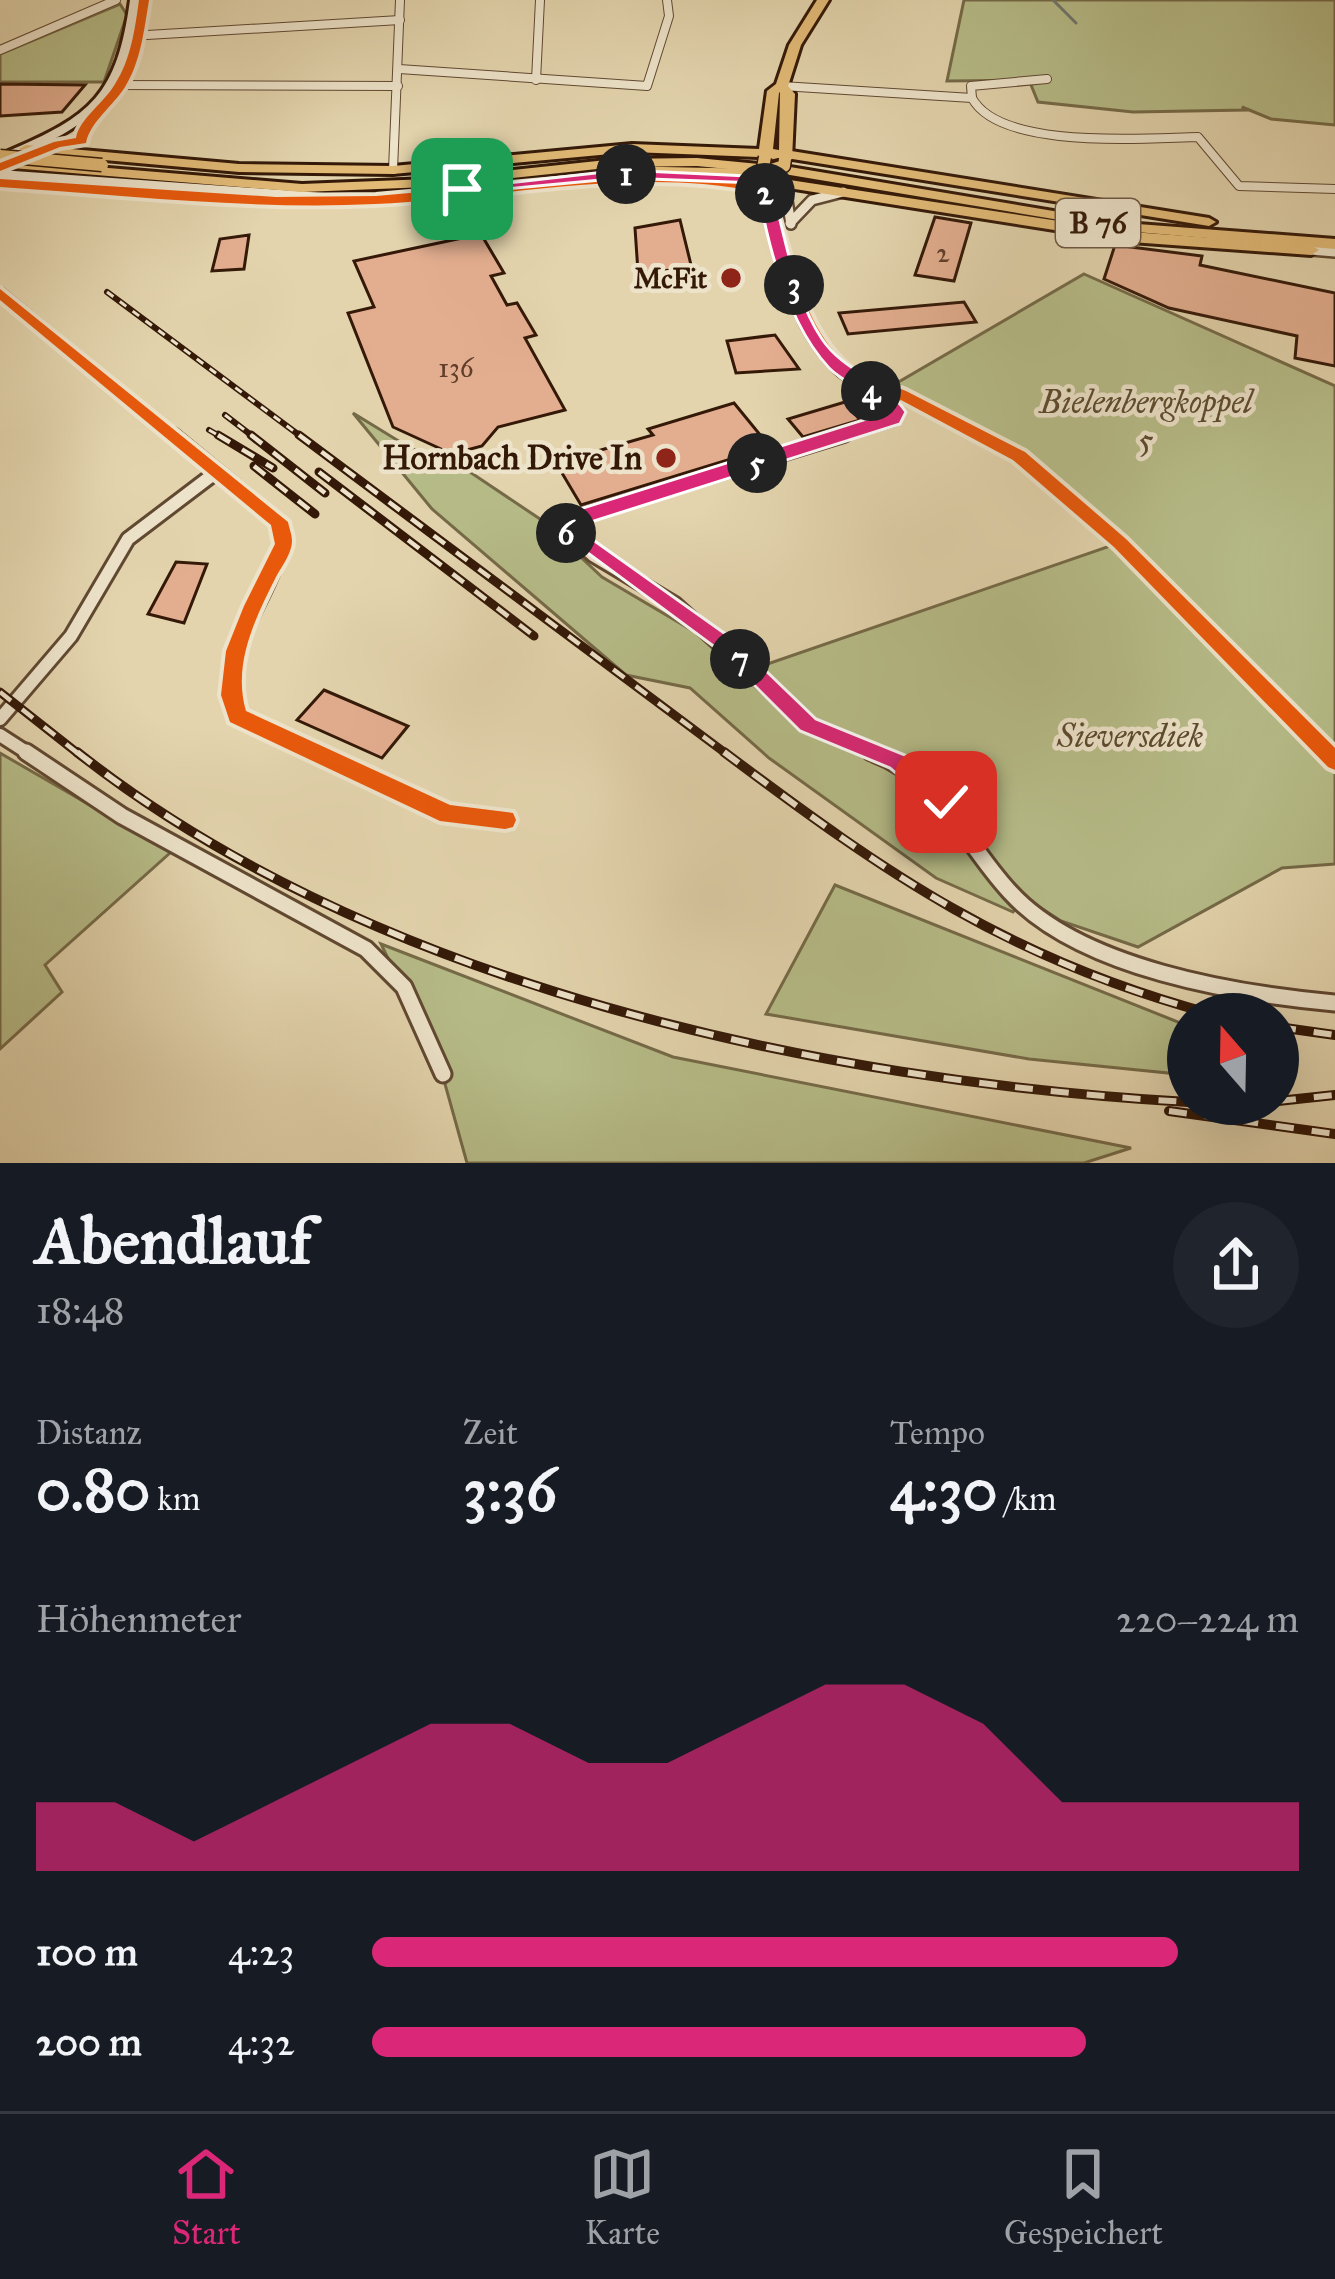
<!DOCTYPE html>
<html lang="de">
<meta charset="utf-8">
<style>
:root{--surface:#171b24;--page:#20242c;--text:#f1f3f6;--muted:#9ea1a6;--line:#363941;--accent:#db2777}
body{margin:0;font-family:"IM FELL Great Primer",serif;background:var(--page);color:var(--text);height:100vh;display:flex;flex-direction:column;font-size:45px;white-space:nowrap}
*{box-sizing:border-box;margin:0}
p{font-size:39px;color:var(--muted)}
.icon{flex:none;width:66px;height:66px;fill:none;stroke:currentColor;stroke-width:2;stroke-linecap:round;stroke-linejoin:round}
.map{position:relative;height:1163px;overflow:hidden}
.sheet{display:flex;flex-direction:column;background:var(--surface);flex:1}
.sheet>*{flex:none}
.needle{width:78px;rotate:340deg}
.fabs{position:absolute;left:1167px;top:993px;display:grid;gap:24px}
.fabs a{display:grid;place-items:center;width:132px;height:132px;border-radius:50%;background:var(--surface);box-shadow:0 12px 48px #0002;font-size:60px}
.pin{position:absolute;display:grid;place-items:center;width:102px;height:102px;color:#fff;margin:-51px;border-radius:24px;box-shadow:0 6px 18px #0006}
.km{position:absolute;width:60px;height:60px;margin:-30px;border-radius:50%;background:#222;color:#fff;font-size:33px;line-height:60px;text-align:center}
.round{display:grid;place-items:center;flex:none;width:126px;height:126px;border-radius:63px;background:var(--page)}
.overview{display:flex;align-items:center;justify-content:space-between;height:204px;padding:0 36px}
h1{font-size:66px;font-weight:800;line-height:90px}
.figures{display:grid;grid-template-columns:repeat(3,1fr);gap:18px;height:204px;padding:12px 36px}
.figures div{display:grid;align-content:center}
.figures b{font-size:60px;font-weight:800}
.figures small{font-size:33px;font-weight:400}
.figures p{font-size:33px}
.chart{height:336px;padding:24px 36px}
.chart p{display:flex;justify-content:space-between}
.chart svg{width:100%;height:216px;margin-top:12px;fill:var(--accent);opacity:.7}
ul{padding:0 36px;list-style:none;font-size:39px}
li{display:grid;grid-template-columns:192px 144px 1fr;align-items:center;height:90px}
li i{height:30px;border-radius:15px;background:var(--accent)}
.tab-bar{display:flex;justify-content:space-around;align-items:center;height:168px;border-top:3px solid var(--line);background:var(--surface);font-size:33px;color:var(--muted)}
.tab-bar a{display:grid;justify-items:center;gap:6px}
.tab-bar .current{color:var(--accent)}
.map>svg:first-child{display:block}
</style>
<div class="map">
<svg width="1335" height="1163" viewBox="0 0 1335 1163">
<rect width="100%" height="100%" fill="#e3d4ad"/>
<filter id="stains"><feTurbulence type="fractalNoise" baseFrequency=".00167" numOctaves="4"/><feColorMatrix values="0 0 0 0 .2 0 0 0 0 .09 0 0 0 0 .02 0 0 0 .5 -.17"/></filter>
<radialGradient id="worn" r=".72"><stop offset=".6" stop-color="#630" stop-opacity="0"/><stop offset="1" stop-color="#630" stop-opacity=".3"/></radialGradient>
<!-- green -->
<g fill="#b6bc88" stroke="#756a48" stroke-width="3">
<path d="M964,0h371v125l-64,-6 -29,-12 3,3 -112,2 -95,-10 -9,-22 -82,1z"/>
<path d="M120,4l7,11 -23,67h-104v-28z"/>
<path d="M1084,274l251,112v478l-53,4 -144,79 -77,-26 -37,-24 -11,15 -77,-34 -167,-120 -79,-70 -64,-13 -194,-166 -79,-96 57,35 57,22 73,49 62,58 154,91 363,-125 -100,-87 -129,-69z"/>
<path d="M0,753l171,99 -126,113 17,27 -62,57z"/>
<path d="M835,885l348,139 5,51 -159,-16 -263,-45z"/>
<path d="M381,944l292,113 458,91 -47,15h-617l-27,-97z"/>
</g>
<g fill="none" stroke-linecap="round" stroke-linejoin="round">
<!-- stream -->
<path stroke="#70776f" stroke-width="3" d="M1053,0l23,23"/>
</g>
<!-- building -->
<g fill="#e3ae90" stroke="#341908" stroke-width="3">
<path d="M0,84l85,1 -23,27 -62,4z"/>
<path d="M935,217l36,6 -17,58 -39,-6z"/>
<path d="M680,220l12,49 -54,3 -3,-44z"/>
<path d="M481,234l23,39 -13,3 16,29 10,-2 19,32 -11,3 40,72 -67,17 -16,19 -30,8 -59,-27 -45,-114 26,-6 -20,-46z"/>
<path d="M249,235l-5,34 -32,2 8,-32z"/>
<path d="M1115,245l87,11 -2,9 135,28v73l-40,-8 2,-22 -128,-28 -65,-29z"/>
<path d="M964,302l12,20 -128,12 -9,-21z"/>
<path d="M775,335l24,34 -63,4 -9,-32z"/>
<path d="M845,402l15,18 -57,17 -15,-18z"/>
<path d="M734,403l36,44 -189,58 -25,-42 97,-28 -5,-6z"/>
<path d="M176,562l31,2 -23,59 -36,-9z"/>
<path d="M324,690l84,36 -26,32 -85,-38z"/>
</g>
<g fill="none" stroke-linecap="round" stroke-linejoin="round">
<!-- minor-far3 casing -->
<g stroke="#604831" stroke-width="10">
<g id="minor-far3">
<path d="M130,36l270,-16"/>
<path d="M0,50l116,-50"/>
<path d="M399,69l248,17 22,-70 -2,-16"/>
<path d="M536,80l4,-80"/>
<path d="M116,85l282,1"/>
<path d="M782,86l190,12c28,52 172,40 226,39l41,49 96,3"/>
<path d="M972,98l-1,-12 76,-7"/>
<path d="M393,170l7,-170"/>
<path d="M783,176l3,16"/>
<path d="M763,180l2,12"/>
</g>
</g>
<!-- minor-far2 casing -->
<g stroke="#604831" stroke-width="14">
<g id="minor-far2">
<path d="M765,189c10,59 28,137 73,180 18,17 43,23 60,43l-4,8 -60,18"/>
<path d="M785,189l6,35"/>
<path d="M790,223l22,-23 31,-8"/>
<path d="M1311,250l24,2"/>
<path d="M0,293l177,145"/>
</g>
</g>
<!-- minor-far1 casing -->
<g stroke="#604831" stroke-width="18">
<g id="minor-far1">
<path d="M173,435l106,87c14,60 -65,111 -42,194l85,39"/>
<path d="M844,435l-271,83 -10,10 30,27 82,49 135,122 69,29"/>
<path d="M0,719l71,-83 57,-97 87,-66"/>
<path d="M0,735l31,20"/>
</g>
</g>
<!-- minor casing -->
<g stroke="#604831" stroke-width="21">
<g id="minor">
<path d="M26,752l96,64 244,133 38,38 39,87"/>
<path d="M315,752l133,62 57,6"/>
<path d="M871,752c72,27 90,87 139,140 70,77 227,102 325,111"/>
</g>
</g>
<!-- secondary casing -->
<g stroke="#341908" stroke-width="6">
<g id="secondary">
<path d="M130,0h10c-12,96 -39,120 -126,158h-8v-6c86,-36 111,-57 124,-152z"/>
<path d="M0,170l351,25 314,-25 6,4 -6,4 -314,25 -351,-25z"/>
<path d="M705,171l58,5 6,4 -6,4 -62,-6v-6z"/>
</g>
</g>
<!-- primary casing -->
<g stroke="#341908" stroke-width="6">
<g id="primary">
<path d="M817,0h12l-28,45 -13,41 7,8 -3,65 -7,4 -7,-5 -13,3 -7,-4 -126,-5 -239,22 -154,-2 -213,-19 -7,-4 7,-4 213,19 154,2 239,-22 127,5 8,-58 9,-7 13,-39zM780,92l-1,58 -6,-1 6,-56z"/>
<path d="M613,166l149,3 5,1 3,7 361,55 180,13 8,5 -8,5 -180,-13 -368,-58 -7,-7 -148,-4 -2,-3z"/>
</g>
</g>
<!-- trunk casing -->
<g stroke="#341908" stroke-width="6">
<g id="trunk">
<path d="M785,150l424,68 7,4 -7,4 -429,-69v-6z"/>
<path d="M697,158l93,9 335,56 210,16v10l-210,-18 -335,-56 -93,-9 -81,1 -188,20 -126,5 -302,-25v-8l302,25 126,-5 188,-20z"/>
</g>
</g>
<!-- minor-far3 -->
<use href="#minor-far3" stroke="#ede3ca" stroke-width="8"/>
<!-- minor-far2 -->
<use href="#minor-far2" stroke="#ede3ca" stroke-width="9"/>
<!-- minor-far1 -->
<use href="#minor-far1" stroke="#ede3ca" stroke-width="12"/>
<!-- minor -->
<use href="#minor" stroke="#ede3ca" stroke-width="15"/>
<!-- secondary -->
<use href="#secondary" fill="#ede3ca" fill-rule="evenodd"/>
<!-- primary -->
<use href="#primary" fill="#e2ba76" fill-rule="evenodd"/>
<!-- trunk -->
<use href="#trunk" fill="#e2ba76" fill-rule="evenodd"/>
<!-- rail-far2 casing -->
<g stroke="#341908" stroke-width="6">
<g id="rail-far2">
<path d="M107,292l196,146"/>
<path d="M225,415l30,23"/>
<path d="M209,430l14,8"/>
</g>
</g>
<!-- rail-far1 casing -->
<g stroke="#341908" stroke-width="9">
<g id="rail-far1">
<path d="M218,435l55,33"/>
<path d="M251,435l74,58"/>
<path d="M299,435l429,320"/>
<path d="M254,466l61,48"/>
<path d="M319,472l215,164"/>
<path d="M0,692l80,63"/>
</g>
</g>
<!-- rail casing -->
<g stroke="#341908" stroke-width="10">
<g id="rail">
<path d="M77,752c297,234 741,329 1111,350"/>
<path d="M724,752c164,123 286,208 488,262"/>
<path d="M1278,1027l57,8"/>
<path d="M1278,1101l57,-6"/>
<path d="M1169,1111l166,23"/>
</g>
</g>
<!-- rail-far2 -->
<use href="#rail-far2" stroke="#ede3ca" stroke-width="3" stroke-dasharray="8" stroke-linecap="butt"/>
<!-- rail-far1 -->
<use href="#rail-far1" stroke="#ede3ca" stroke-width="4.5" stroke-dasharray="14" stroke-linecap="butt"/>
<!-- rail -->
<use href="#rail" stroke="#ede3ca" stroke-width="6" stroke-dasharray="18" stroke-linecap="butt"/>
<!-- primary-bridge casing -->
<g stroke="#341908" stroke-width="15" stroke-linecap="butt">
<path id="primary-bridge" d="M765,157l-3,16 22,-7 1,-7"/>
</g>
<!-- trunk-bridge casing -->
<g stroke="#341908" stroke-width="15" stroke-linecap="butt">
<path id="trunk-bridge" d="M0,156l102,9"/>
</g>
<!-- primary-bridge -->
<use href="#primary-bridge" stroke="#e2ba76" stroke-width="12"/>
<!-- trunk-bridge -->
<use href="#trunk-bridge" stroke="#e2ba76" stroke-width="12"/>
<!-- cycleway casing -->
<g stroke="#ede3ca" stroke-width="8">
<g id="cycleway">
<path d="M139,0h10c-5,30 -8,61 -24,87 -12,19 -35,35 -39,56l-26,4 -60,24v-8l54,-21 22,-4c3,-19 29,-36 39,-54 16,-25 20,-55 24,-84z"/>
<path d="M611,175l119,3 28,6 1,-7h8c18,55 30,133 69,177 15,17 34,29 54,40l11,-5 5,2 119,61 101,87 209,209v22l-7,-3 -214,-220 -101,-87 -112,-60c-14,7 -21,1 -34,-6 -53,-31 -72,-83 -89,-139 -6,-21 -14,-42 -19,-63 -125,-26 -258,6 -384,12 -124,6 -251,-9 -375,-17v-8l276,18 100,-1z"/>
<path d="M0,289l288,233c1,6 4,12 4,19 0,11 -9,24 -15,34 -21,42 -45,88 -31,136l204,94 63,8 3,7 -3,7 -8,2 -65,-8 -210,-99 -9,-27 5,-44 18,-45 31,-62 -4,-19 -271,-225z"/>
</g>
</g>
<!-- cycleway -->
<use href="#cycleway" fill="#e8590c" fill-rule="evenodd"/>
</g>
<!-- route -->
<path fill="#db2777" stroke="#fff" stroke-width="3" d="M622,170l146,7c17,50 23,116 54,162 22,33 63,41 84,73l-6,12 -325,103 159,113 82,79 89,36 50,40v14h-17l-48,-41 -90,-37 -80,-80 -166,-123 13,-15 322,-101c-13,-21 -43,-26 -60,-44 -42,-45 -62,-125 -72,-185l-135,-5 -160,15 -7,-4z"/>
<!-- markers -->
<g fill="#8f2418" stroke="#ede3ca" stroke-width="4.5">
<circle cx="731" cy="278" r="12"/>
<circle cx="666" cy="458" r="12"/>
</g>
<g text-anchor="middle" dominant-baseline="central" stroke-width="9" stroke-linejoin="round" paint-order="stroke">
<!-- number labels -->
<g font-size="27" fill="#603e2a">
<text x="943" y="252">2</text>
<text x="456" y="367">136</text>
</g>
<!-- far-poi labels -->
<g font-size="27" font-weight="bold" fill="#341908" stroke="#ede3ca" text-anchor="end">
<text x="707" y="278">McFit</text>
</g>
<!-- shield labels -->
<rect fill="#ede3ca" stroke="#6c5642" stroke-width="3" x="1056" y="199" width="84" height="48" rx="9"/>
<g font-size="30" font-weight="bold" fill="#341908">
<text x="1098" y="223">B 76</text>
</g>
<!-- park labels -->
<g font-size="33" font-style="italic" fill="#5b4a2e" stroke="#ede3ca">
<text x="1146" y="402">Bielenbergkoppel<tspan x="1146" dy="38">5</tspan></text>
<text x="1130" y="736">Sieversdiek</text>
</g>
<!-- poi labels -->
<g font-size="33" font-weight="bold" fill="#341908" stroke="#ede3ca" text-anchor="end">
<text x="642" y="458">Hornbach Drive In</text>
</g>
</g>
<rect width="100%" height="100%" filter="url(#stains)"/>
<rect width="100%" height="100%" fill="url(#worn)"/>
</svg>
<div class="fabs">
<a><svg class="needle" viewBox="-14 -14 28 28"><path d="M0-13l5 13h-10z" fill="#e53935"/><path d="M0 13l5-13h-10z" fill="#9ea1a6"/></svg></a>
</div>
<div class="pin" style="left:462px;top:189px;background:#1e9e55"><svg class="icon" aria-label="arrive" viewBox="0 0 24 24"><path d="M6 21V4h12l-3 4 3 4H6"/></svg></div>
<div class="pin" style="left:946px;top:802px;background:#d93025"><svg class="icon" aria-label="check" viewBox="0 0 24 24"><path d="M5 12l5 5 9-10"/></svg></div>
<b class="km" style="left:626px;top:174px">1</b>
<b class="km" style="left:765px;top:193px">2</b>
<b class="km" style="left:794px;top:285px">3</b>
<b class="km" style="left:871px;top:391px">4</b>
<b class="km" style="left:757px;top:463px">5</b>
<b class="km" style="left:566px;top:533px">6</b>
<b class="km" style="left:740px;top:659px">7</b>
</div>
<section class="sheet">
<div class="overview"><div><h1>Abendlauf</h1><p>18:48</p></div><a class="round"><svg class="icon" aria-label="share" viewBox="0 0 24 24"><path d="M12 15V3M7 8l5-5 5 5M5 13v7h14v-7"/></svg></a></div>
<div class="figures">
<div><p>Distanz</p><b>0.80<small> km</small></b></div>
<div><p>Zeit</p><b>3:36</b></div>
<div><p>Tempo</p><b>4:30<small> /km</small></b></div>
</div>
<div class="chart"><p><span>Höhenmeter</span>220–224 m</p>
<svg viewBox="0 0 160 44" preserveAspectRatio="none"><path d="M0 44V30L10 30L20 38L30 30L40 22L50 14L60 14L70 22L80 22L90 14L100 6L110 6L120 14L130 30L140 30L150 30L160 30V44z"/></svg>
</div>
<ul>
<li><b>100 m</b>4:23<i style="width:87%"></i></li>
<li><b>200 m</b>4:32<i style="width:77%"></i></li>
</ul>
</section>
<nav class="tab-bar">
<a class="current"><svg class="icon" aria-label="home" viewBox="0 0 24 24"><path d="M3 11l9-7 9 7M6 9v11h12V9"/></svg>Start</a>
<a><svg class="icon" aria-label="map" viewBox="0 0 24 24"><path d="M3 6l6-2 6 2 6-2v14l-6 2-6-2-6 2zM9 4v14M15 6v14"/></svg>Karte</a>
<a><svg class="icon" aria-label="saved" viewBox="0 0 24 24"><path d="M7 4h10v16l-5-4-5 4z"/></svg>Gespeichert</a>
</nav>
